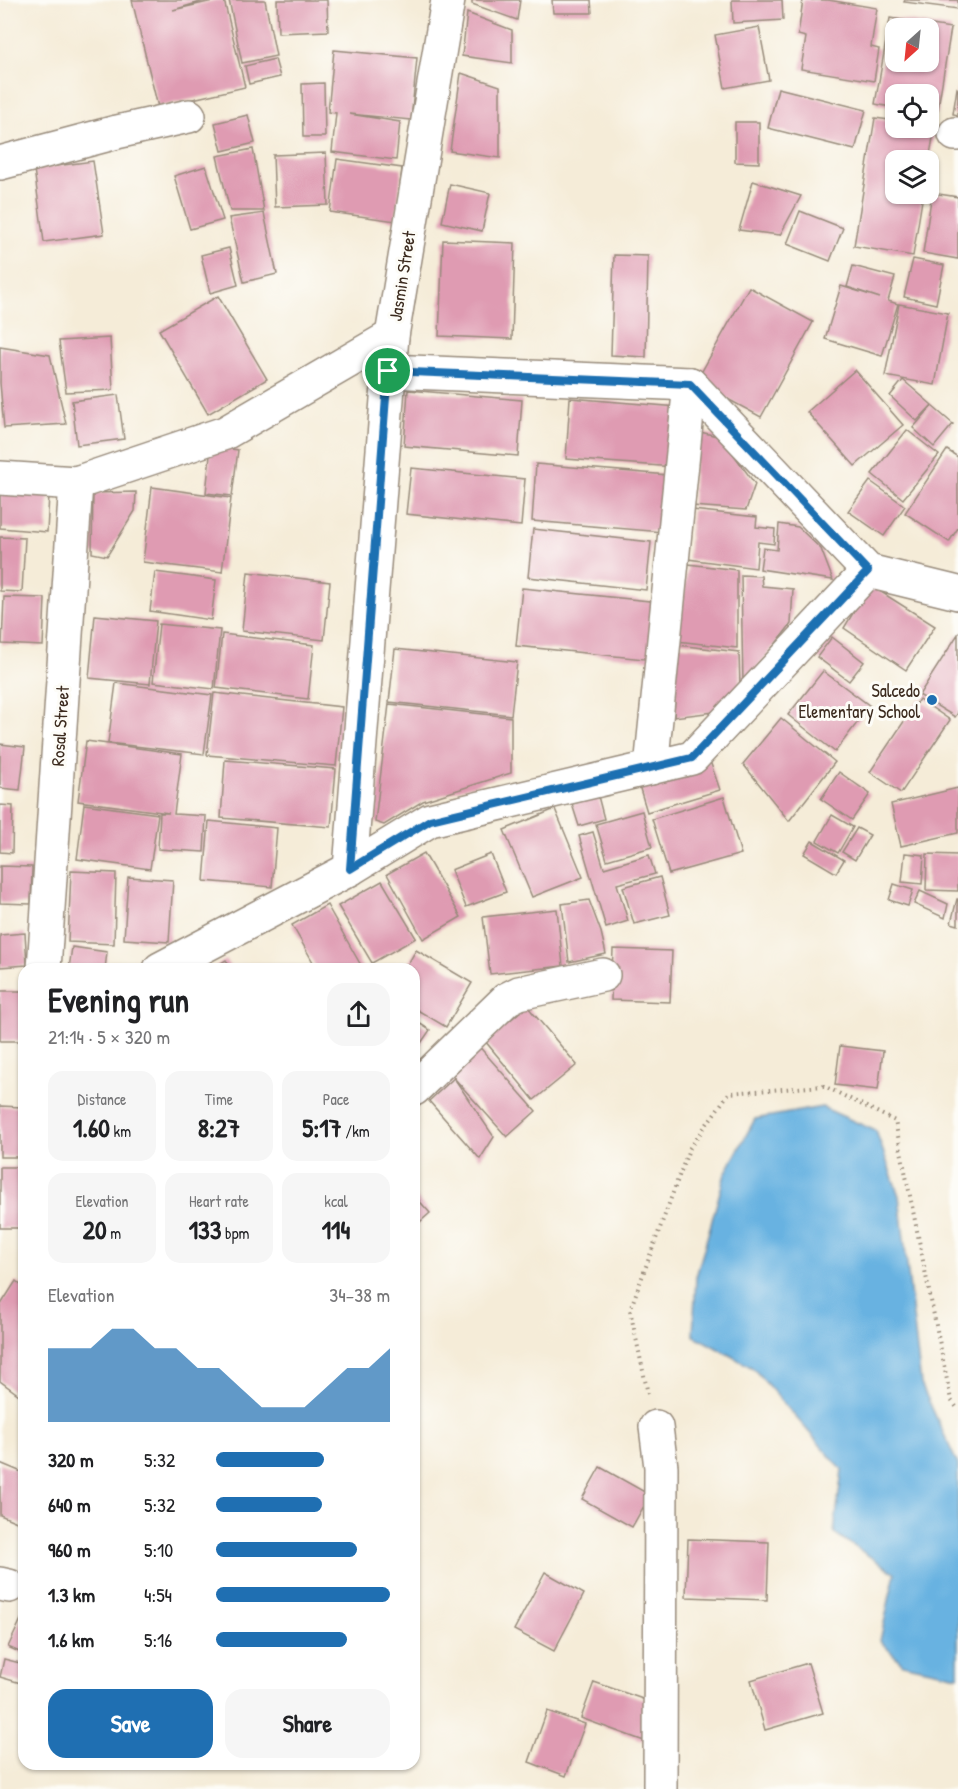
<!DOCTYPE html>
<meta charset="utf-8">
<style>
:root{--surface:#fff;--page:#f6f6f6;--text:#202124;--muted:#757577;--accent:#1f6fb2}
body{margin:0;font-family:"Patrick Hand",sans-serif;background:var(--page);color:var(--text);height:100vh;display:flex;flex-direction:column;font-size:22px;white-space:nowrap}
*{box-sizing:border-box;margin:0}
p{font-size:20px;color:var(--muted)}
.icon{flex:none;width:33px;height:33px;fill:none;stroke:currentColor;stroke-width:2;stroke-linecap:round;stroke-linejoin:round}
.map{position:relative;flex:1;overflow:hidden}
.side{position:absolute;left:18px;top:963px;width:402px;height:807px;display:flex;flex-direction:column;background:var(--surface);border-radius:18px;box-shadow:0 2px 4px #0004}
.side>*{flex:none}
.needle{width:39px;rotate:207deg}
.buttons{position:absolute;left:885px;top:18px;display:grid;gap:12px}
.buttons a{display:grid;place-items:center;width:54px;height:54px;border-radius:12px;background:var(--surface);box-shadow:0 2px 4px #0004;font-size:30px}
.pin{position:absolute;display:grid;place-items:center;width:51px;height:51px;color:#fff;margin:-26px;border:3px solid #fff;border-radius:50%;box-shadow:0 2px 6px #0007}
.round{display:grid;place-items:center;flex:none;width:63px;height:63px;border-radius:18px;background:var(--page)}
.headline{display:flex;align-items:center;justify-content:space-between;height:102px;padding:0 30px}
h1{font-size:33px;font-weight:700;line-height:45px}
.stats{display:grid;grid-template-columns:repeat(3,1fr);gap:9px;height:102px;padding:6px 30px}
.stats div{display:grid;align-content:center;border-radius:15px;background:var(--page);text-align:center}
.stats b{font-size:26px;font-weight:700}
.stats small{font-size:16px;font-weight:400}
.stats p{font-size:16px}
.chart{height:168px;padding:12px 30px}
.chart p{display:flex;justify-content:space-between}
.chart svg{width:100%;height:108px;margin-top:6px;fill:var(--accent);opacity:.7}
.button{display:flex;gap:12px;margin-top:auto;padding:12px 30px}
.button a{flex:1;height:69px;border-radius:18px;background:var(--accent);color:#fff;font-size:24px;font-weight:700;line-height:69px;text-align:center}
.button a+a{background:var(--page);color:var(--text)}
ul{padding:0 30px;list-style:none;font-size:20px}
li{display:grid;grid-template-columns:96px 72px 1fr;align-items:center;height:45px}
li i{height:15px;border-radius:8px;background:var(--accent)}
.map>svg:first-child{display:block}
</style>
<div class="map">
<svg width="958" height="1789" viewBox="0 0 958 1789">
<rect width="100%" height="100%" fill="#fdfcf7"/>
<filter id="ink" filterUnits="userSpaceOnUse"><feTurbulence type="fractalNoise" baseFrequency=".0167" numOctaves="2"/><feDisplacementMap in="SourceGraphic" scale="12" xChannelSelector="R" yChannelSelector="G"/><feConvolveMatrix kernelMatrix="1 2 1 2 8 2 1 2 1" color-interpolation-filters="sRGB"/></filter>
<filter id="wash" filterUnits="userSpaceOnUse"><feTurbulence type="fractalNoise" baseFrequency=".008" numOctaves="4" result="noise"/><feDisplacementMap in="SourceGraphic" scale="24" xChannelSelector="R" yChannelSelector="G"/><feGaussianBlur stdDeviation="1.35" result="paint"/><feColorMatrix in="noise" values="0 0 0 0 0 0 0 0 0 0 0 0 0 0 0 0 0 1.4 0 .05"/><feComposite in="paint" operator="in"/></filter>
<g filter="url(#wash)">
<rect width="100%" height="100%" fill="#f5ecd8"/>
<!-- water -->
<path fill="#68b2e1" stroke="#526e80" stroke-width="1.5" d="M822,1107l54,24 23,65 22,188 37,81v211l-55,-12 -23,-23 15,-68 -61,-40 8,-63 -89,-102 -60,-33 3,-58 29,-103 30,-55z"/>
<g id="blocks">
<!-- building -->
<g fill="#df9bb2" fill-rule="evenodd">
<path d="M132,0h75l-34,10 44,-10h7l21,87 -87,20z"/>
<path d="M229,0h36l11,56 -34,7z"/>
<path d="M277,0h50l1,31 -50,2z"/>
<path d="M472,0h48l-3,20 -45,-16z"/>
<path d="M552,0h39l1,13h-39z"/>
<path d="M732,0h50l1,20 -50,3z"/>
<path d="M803,0h25l49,8 -6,39 8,2 -5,32 -73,-12 5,-32 -8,-2z"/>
<path d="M905,0h53v9l-54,-7z"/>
<path d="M467,13l45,17v33l-50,-7z"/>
<path d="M890,18l61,10 -14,86 -9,-1v-19h-32v14l-21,-4zM896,28h32v34h-32z"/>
<path d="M759,27l10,53 -44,8 -10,-53z"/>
<path d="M334,50l83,8 -6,62 -62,-6 51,8 -4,38 -64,-8 4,-39 -8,-1z"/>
<path d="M275,59l5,18 -31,7 -4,-18z"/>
<path d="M461,73l39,13v72l-50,-7z"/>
<path d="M324,83l1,54h-22l-1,-53z"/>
<path d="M778,88l88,22 -11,40 -87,-22z"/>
<path d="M957,88l1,1v26l-5,-1z"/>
<path d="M248,115l7,28 -33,8 -7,-28z"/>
<path d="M875,118l21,3v7l39,-1 -6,33h-33v34h27l-10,62 -59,-10z"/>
<path d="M735,122h24v41l-24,-1z"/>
<path d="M253,149l11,62h-34l-13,-55z"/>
<path d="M326,153l2,52 -53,2 -2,-52z"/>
<path d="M337,159l65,9 -6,53 -66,-9z"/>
<path d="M93,161l11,73 -60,8 -10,-73z"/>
<path d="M206,166l17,54 -33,9 -16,-53z"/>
<path d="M753,181l48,15 -21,39 -41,-5z"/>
<path d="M450,184l40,9 -8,38 -40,-9z"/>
<path d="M932,193l26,4v62l-35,-6z"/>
<path d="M800,211l43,17 -13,33 -43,-17z"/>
<path d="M264,213l13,61 -33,8 -15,-64z"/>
<path d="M443,240l72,3 -3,96 -73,-3z"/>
<path d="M229,248l9,37 -28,8 -9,-38z"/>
<path d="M614,255l34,1 -2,101 -35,-2z"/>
<path d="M913,259l31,6 -8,39 -32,-7z"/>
<path d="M853,266l42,11 -7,24 10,3 -16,52 -57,-17 16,-53 39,12 -33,-11z"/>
<path d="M749,287l64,35 -52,95 -65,-35z"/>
<path d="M218,296l49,83 -59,35 -49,-84z"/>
<path d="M899,304l49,9 -13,72 -50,-9z"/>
<path d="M110,338l3,52 -47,2 -7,-51z"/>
<path d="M0,347l50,8 16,69 -62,4 -4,-45z"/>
<path d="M855,370l48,55 -48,41 -48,-54z"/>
<path d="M903,380l29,25 -15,16 -27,-25z"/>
<path d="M408,390l114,10 -4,56 -114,-10z"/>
<path d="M118,395l6,44 -47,6 -5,-44z"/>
<path d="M570,398l108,9 -4,60 -108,-8z"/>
<path d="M932,406l21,18 -19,23 -21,-19z"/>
<path d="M907,430l32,25 -36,44 -31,-25z"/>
<path d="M696,431l25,6 34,47 -9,26 -54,-4z"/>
<path d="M211,446l27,4 -6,46 -26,-3z"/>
<path d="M947,450l11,7v71l-9,14 -44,-29z"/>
<path d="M536,464l132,11 -5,57 -131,-11z"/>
<path d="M411,468l114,11 -4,47 -115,-12z"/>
<path d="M870,481l35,25 -21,30 -36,-25z"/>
<path d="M152,487l79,11 -9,74 -79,-10z"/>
<path d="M0,492l49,3 -2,37 -47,-4z"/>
<path d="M136,492l-1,19 -28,45 -15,-3 1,-60z"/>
<path d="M692,510l65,7 -1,10 19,2 -1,15 -16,-2 -2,26 -68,-9z"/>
<path d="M779,524l19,3 23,22 12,31 -73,-11 3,-21 14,2z"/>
<path d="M533,529l118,13 -5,48 -118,-13z"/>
<path d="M0,537l25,1 -3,54 -22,-1z"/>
<path d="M688,564l49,6v78l-60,-7z"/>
<path d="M155,572l61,8 -5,40 -61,-9z"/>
<path d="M248,572l82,10 -6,58 -82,-9z"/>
<path d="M741,575l20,1 1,10 31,3 -2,35 -48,62z"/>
<path d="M870,585l65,41 -29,44 -62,-42z"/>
<path d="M522,588l137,14 -5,58 -138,-14z"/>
<path d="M4,597l41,1 -2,48 -41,-2z"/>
<path d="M95,615l61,6 -6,63 -61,-6z"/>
<path d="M159,624l61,6 -6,59 -61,-7z"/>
<path d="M222,634l92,11 -6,54 -92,-11z"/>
<path d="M958,634v79l-3,4 -36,-22z"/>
<path d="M832,637l32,25 -15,19 -32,-24z"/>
<path d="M677,645l62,7 1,35 -26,25 -40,5z"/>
<path d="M395,649l122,13 -6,53 -122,-13z"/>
<path d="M823,671l47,35 -35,46 -47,-37z"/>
<path d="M116,683l96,12 -8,59 -96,-11z"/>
<path d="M214,693l128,14 -6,59 -129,-11z"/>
<path d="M919,699l31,21 -49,73 -31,-21z"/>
<path d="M389,704l122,13v56l-88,28 -39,24 -9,-3z"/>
<path d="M781,718l54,44 -46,59 -46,-57z"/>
<path d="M86,741l96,13 -8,60 32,2 -2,36 -46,-3 2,-36h9l-91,-12z"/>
<path d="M0,744l25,3 -5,43 -20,-2z"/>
<path d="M225,760l111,9 -5,58 -110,-9z"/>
<path d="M710,761l10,29 -73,22 -9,-30z"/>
<path d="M839,772l31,22 -18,26 -31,-21z"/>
<path d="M958,788v45l-57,13 -10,-42z"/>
<path d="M598,796l6,23 -25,7 -7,-22z"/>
<path d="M724,797l17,57 -72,20 -17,-55z"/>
<path d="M84,804l74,10 -8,55 -73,-10z"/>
<path d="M0,805l13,1 -1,47 -12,-1z"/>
<path d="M555,809l28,68 -51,20 -28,-67z"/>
<path d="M642,811l10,36 -45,13 -11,-36z"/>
<path d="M832,815l21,12 -15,26 -21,-12z"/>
<path d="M209,821l68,7 -5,59 -68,-6z"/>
<path d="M857,828l13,7 -15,25 -13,-8z"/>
<path d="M593,832l11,36 45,-13 6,19 -38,10 11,37 -22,7 -27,-92z"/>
<path d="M812,841l32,19 -8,13 -32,-19z"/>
<path d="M424,853l37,64 -38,22 -36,-65z"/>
<path d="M905,853l19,2 -2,29 -20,-2z"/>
<path d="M491,854l15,38 -40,15 -15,-37z"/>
<path d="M927,854l31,1v36l-32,-1z"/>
<path d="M0,866l32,1 -1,37 -31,-1z"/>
<path d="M71,871l45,2 -2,71 -46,-2z"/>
<path d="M128,877l45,3 -4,62 -45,-3z"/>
<path d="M660,877l10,38 -36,9 -11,-37z"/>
<path d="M382,881l34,57 -44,25 -34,-57z"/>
<path d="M894,884l19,6 -5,16 -19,-6z"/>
<path d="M920,891l28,13 -3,14 -31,-14z"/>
<path d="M957,899h1v26l-7,-2z"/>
<path d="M589,900l12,32 5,22 -37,8 -7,-58z"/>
<path d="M327,905l36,64h-46l-25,-44z"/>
<path d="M557,909l6,57 -73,8 -7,-57z"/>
<path d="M25,933l2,32 -27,2v-32z"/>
<path d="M72,947l35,5 -2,17h-36z"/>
<path d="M613,949l59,2 -2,51 -59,-2z"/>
<path d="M416,950l56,33 -26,44 -32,-19v-39h-9z"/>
<path d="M226,960l5,9h-20z"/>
<rect x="0" y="991" width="24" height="50"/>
<path d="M527,1006l50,59 -43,35 -49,-59z"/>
<path d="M414,1020l16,10 -11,16 -5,-3z"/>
<path d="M476,1043l60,68 -29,26 -61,-68z"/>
<path d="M840,1046l43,5 -5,39 -43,-5z"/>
<path d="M454,1078l40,59 -14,22 -51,-58z"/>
<path d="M0,1106l22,1 -1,50h-21z"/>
<path d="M0,1167h20l1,61h-21z"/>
<path d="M414,1195l16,18 -16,14z"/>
<path d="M16,1281l8,7v100l-5,7 -19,-14v-75z"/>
<path d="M0,1463l24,10v52l-24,-10z"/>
<path d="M600,1467l50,28 -18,32 -50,-28z"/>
<path d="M688,1539l81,3 -2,58 -81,-3z"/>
<path d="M545,1572l39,22 -30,57 -40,-21z"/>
<path d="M24,1613v41l-16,-7z"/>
<path d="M4,1659l20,5v20l-24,-7z"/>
<path d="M808,1663l15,50 -58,17 -14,-50z"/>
<path d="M594,1682l63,22 -13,37 -63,-23z"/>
<path d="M547,1711l38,13 -19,52 -37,-14z"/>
</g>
</g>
</g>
<g filter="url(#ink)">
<use href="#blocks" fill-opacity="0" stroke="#988b7b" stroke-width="1.5"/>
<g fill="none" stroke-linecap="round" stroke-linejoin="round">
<!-- minor casing -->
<g stroke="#988b7b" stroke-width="36">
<g id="minor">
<path d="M448,0l-56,336 -42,533 80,-49 262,-62 176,-187"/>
<path d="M955,134h3"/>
<path d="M0,163l117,-31 72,-16"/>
<path d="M388,371l302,13 178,187 90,22"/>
<path d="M0,478l76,5 149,-50 167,-97"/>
<path d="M651,768l39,-384"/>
<path d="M44,969l32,-486"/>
<path d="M160,969l190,-100"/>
<path d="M414,1089l93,-90 12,-6 84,-18"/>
<path d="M656,1427l5,40 -1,322"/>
<path d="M0,1584l9,2"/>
</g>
</g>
<!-- path -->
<path stroke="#988b7b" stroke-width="4" stroke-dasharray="1.5 4.5" stroke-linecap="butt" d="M648,1394l-18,-84 59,-161 40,-56 95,-7 71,35 56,279 7,9"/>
<!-- minor -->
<use href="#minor" stroke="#fff" stroke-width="33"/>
</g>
</g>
<g fill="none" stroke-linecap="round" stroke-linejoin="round" filter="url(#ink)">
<!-- route casing -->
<g stroke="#fff" stroke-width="12">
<path id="route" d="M388,371l302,13 178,187 -176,187 -262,62 -80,49z"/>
</g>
<!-- route -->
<use href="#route" stroke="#1f6fb2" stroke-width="8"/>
</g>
<!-- markers -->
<circle fill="#1f6fb2" stroke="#fdfcf7" stroke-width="2" cx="932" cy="700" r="6"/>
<g text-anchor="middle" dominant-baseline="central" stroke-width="6" stroke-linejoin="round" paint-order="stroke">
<!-- street labels -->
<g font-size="18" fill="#3b2a1e" stroke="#fdfcf7">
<text transform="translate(402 276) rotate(-81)">Jasmin Street</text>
<text transform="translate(60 726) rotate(-86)">Rosal Street</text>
</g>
<!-- poi labels -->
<g font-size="18" fill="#3b2a1e" stroke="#fdfcf7" text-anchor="end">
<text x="920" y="690">Salcedo<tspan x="920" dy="21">Elementary School</tspan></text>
</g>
</g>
</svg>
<div class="buttons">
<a><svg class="needle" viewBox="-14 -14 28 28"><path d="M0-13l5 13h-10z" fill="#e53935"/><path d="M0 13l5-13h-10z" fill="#757577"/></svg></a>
<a><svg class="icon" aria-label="locate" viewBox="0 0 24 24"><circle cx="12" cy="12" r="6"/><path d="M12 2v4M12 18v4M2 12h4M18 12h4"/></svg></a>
<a><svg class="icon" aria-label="layers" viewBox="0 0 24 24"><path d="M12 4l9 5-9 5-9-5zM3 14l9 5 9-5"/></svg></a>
</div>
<div class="pin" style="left:388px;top:371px;background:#1e9e55"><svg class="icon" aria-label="arrive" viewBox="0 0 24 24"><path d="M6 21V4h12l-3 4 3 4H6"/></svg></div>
<section class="side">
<div class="headline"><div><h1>Evening run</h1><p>21:14 · 5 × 320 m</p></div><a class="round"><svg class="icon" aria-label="share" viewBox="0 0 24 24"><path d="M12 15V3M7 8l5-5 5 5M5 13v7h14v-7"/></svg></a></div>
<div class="stats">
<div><p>Distance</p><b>1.60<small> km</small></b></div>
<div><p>Time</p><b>8:27</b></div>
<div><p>Pace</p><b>5:17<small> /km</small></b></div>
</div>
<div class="stats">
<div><p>Elevation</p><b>20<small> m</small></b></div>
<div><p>Heart rate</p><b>133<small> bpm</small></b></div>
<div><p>kcal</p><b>114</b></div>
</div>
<div class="chart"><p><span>Elevation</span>34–38 m</p>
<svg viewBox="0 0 160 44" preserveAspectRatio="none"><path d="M0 44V14L10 14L20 14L30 6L40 6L50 14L60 14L70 22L80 22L90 30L100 38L110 38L120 38L130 30L140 22L150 22L160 14V44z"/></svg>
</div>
<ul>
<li><b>320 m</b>5:32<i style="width:62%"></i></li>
<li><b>640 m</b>5:32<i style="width:61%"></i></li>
<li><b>960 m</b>5:10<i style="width:81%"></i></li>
<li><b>1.3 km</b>4:54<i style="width:100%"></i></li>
<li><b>1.6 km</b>5:16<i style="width:75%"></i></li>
</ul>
<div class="button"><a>Save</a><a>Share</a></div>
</section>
</div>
